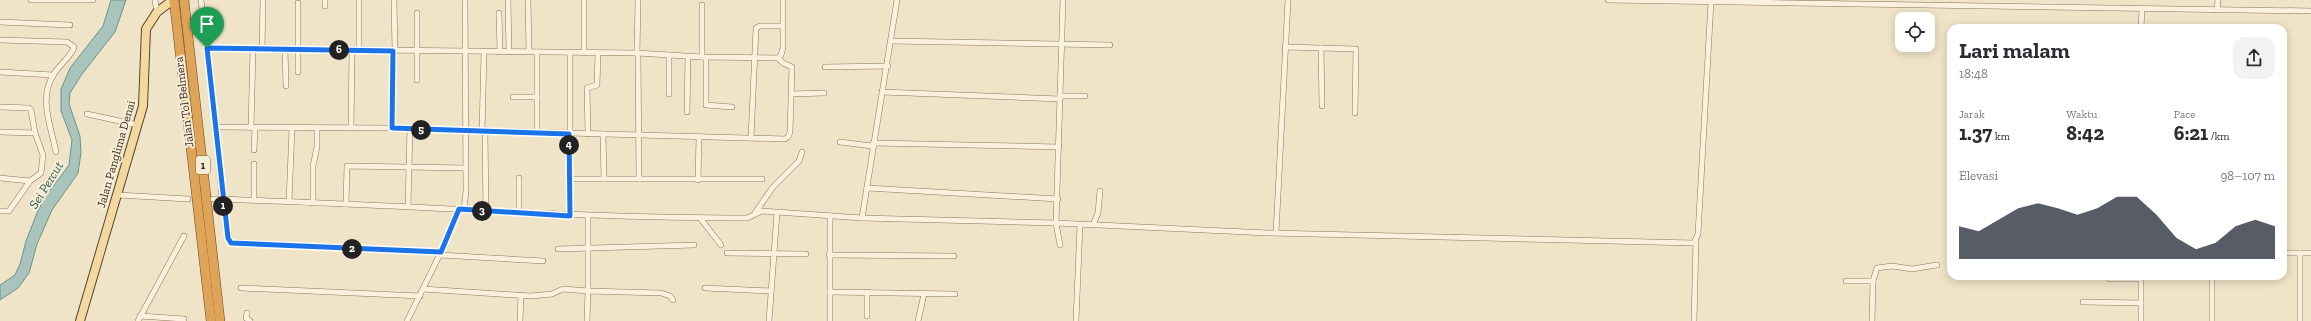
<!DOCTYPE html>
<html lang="id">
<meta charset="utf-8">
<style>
:root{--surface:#fff;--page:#f2f2f3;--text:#2b2b33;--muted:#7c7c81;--accent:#111827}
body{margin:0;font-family:"Zilla Slab",serif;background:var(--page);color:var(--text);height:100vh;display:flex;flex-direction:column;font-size:15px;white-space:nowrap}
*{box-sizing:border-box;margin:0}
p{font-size:13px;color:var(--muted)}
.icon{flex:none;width:22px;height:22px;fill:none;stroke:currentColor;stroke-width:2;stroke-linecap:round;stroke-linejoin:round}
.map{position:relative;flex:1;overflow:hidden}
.details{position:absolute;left:1947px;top:24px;width:340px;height:256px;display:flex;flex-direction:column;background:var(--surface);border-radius:12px;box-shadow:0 2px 10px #0003}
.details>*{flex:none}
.buttons{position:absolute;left:1895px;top:12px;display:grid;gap:8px}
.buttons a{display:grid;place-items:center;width:40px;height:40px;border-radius:8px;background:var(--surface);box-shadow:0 2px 10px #0003;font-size:20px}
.pin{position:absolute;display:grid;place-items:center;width:34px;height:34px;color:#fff;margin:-41px -17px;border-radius:50% 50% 50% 0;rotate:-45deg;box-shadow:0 0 4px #0007}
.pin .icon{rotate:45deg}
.km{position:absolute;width:20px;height:20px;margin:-10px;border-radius:50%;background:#222;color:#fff;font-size:11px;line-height:20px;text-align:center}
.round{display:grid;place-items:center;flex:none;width:42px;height:42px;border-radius:12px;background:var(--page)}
.head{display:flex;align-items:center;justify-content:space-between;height:68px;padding:0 12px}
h1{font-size:22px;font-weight:700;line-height:30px}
.metrics{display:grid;grid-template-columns:repeat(3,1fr);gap:6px;height:68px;padding:4px 12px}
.metrics div{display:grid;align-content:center}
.metrics b{font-size:20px;font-weight:700}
.metrics small{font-size:11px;font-weight:400}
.metrics p{font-size:11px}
.chart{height:112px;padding:8px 12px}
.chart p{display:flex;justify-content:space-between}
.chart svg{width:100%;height:72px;margin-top:4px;fill:var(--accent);opacity:.7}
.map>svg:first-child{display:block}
</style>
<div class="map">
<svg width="2311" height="321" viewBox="0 0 2311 321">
<rect width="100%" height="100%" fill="#f0e4c8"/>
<!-- water -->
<path fill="#a9c4bc" stroke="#6f938a" d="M111,0h15l-11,32 -33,42 -12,19 -1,11 11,32 1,17 -3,20 -26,37 -15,34 -8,29 -11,15 -18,12v-15l15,-10 5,-11 6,-23 11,-28 8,-16 24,-32 3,-25 -11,-29v-22l9,-21 33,-42z"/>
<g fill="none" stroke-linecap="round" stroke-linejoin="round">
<!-- minor casing -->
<g stroke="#8d765c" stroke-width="6">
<g id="minor">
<path d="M31,0h62"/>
<path d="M155,0l2,12"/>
<path d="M201,0l15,127 6,72 8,43 211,10"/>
<path d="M325,0v6"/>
<path d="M394,0l1,51"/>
<path d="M508,0l1,52"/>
<path d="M528,0l1,52"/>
<path d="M584,0v53"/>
<path d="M1608,0l703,11"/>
<path d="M2217,10l1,-10"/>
<path d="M417,13v67"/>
<path d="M499,13l1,39"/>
<path d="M0,22l70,3"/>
<path d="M2141,28l1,-19"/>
<path d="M0,40l67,2 7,5c-2,9 -15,18 -20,27 -16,24 -3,52 2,78"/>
<path d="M891,41l219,4"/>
<path d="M1285,47l71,2 -1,64"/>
<path d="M207,48l430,5 65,4 76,1 3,-3 2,-7v-48"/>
<path d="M1321,48l1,58"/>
<path d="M262,49l1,-49"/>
<path d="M285,49l1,37"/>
<path d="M359,51v-51"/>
<path d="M570,53v163"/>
<path d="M637,53l1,-53"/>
<path d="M638,54l1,125"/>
<path d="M702,57v-52"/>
<path d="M706,57v48l26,2"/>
<path d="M825,67l63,-1"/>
<path d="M0,72l53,3"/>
<path d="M298,72v-69"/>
<path d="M882,92l178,7"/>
<path d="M669,94v-39"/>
<path d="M791,94l33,-1"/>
<path d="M1060,96h25"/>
<path d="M513,97h24"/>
<path d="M0,107l29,1 2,2 4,23 8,22 -2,18 -11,8 -21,30h-9"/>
<path d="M687,112l1,-55"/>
<path d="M87,114l51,11"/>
<path d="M216,127l176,1 393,11 3,-2 2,-5 2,-65 -9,-4 -5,-5"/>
<path d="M251,128l2,-79"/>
<path d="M351,128l1,-77"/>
<path d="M392,128l1,-77"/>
<path d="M0,132l35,1"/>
<path d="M482,132l2,-80"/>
<path d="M485,132l1,80"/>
<path d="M537,133v-81"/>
<path d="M588,134l-1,-46 10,-3 1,-32"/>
<path d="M603,134l1,45"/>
<path d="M751,138l5,-110 4,-2h22"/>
<path d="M840,142l32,4"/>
<path d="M873,143l186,4"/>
<path d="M254,150l1,-22"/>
<path d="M0,178l30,3"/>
<path d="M570,179h192"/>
<path d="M698,180l1,-43"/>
<path d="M867,188l191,11"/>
<path d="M118,195l70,4"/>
<path d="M213,199c178,5 355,19 534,19l15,-7 100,7 35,-218"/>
<path d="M254,200v-36"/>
<path d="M289,202l3,-74"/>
<path d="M313,203v-37l4,-19v-19"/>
<path d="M346,204l1,-38 119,2"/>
<path d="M408,206l2,-77"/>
<path d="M464,210l2,-19 -1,-191"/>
<path d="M519,213v-35"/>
<path d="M755,213l18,-26 26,-26 3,-9"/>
<path d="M700,218l21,27"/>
<path d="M862,218l194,5 7,-223"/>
<path d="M1093,225l5,-12 2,-22"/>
<path d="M1276,233l12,-233"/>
<path d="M1060,245l-4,-22 212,10 426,10 4,-9 13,-232"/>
<path d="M558,249l136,-4"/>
<path d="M727,253l79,1"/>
<path d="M2283,253h28"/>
<path d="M440,255l103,6"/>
<path d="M829,255l125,1"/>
<path d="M2141,276v45"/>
<path d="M2110,279h31"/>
<path d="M1846,281h27"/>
<path d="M241,288l179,8"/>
<path d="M705,288l66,3"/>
<path d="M423,289l108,7 21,-2 11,-5 25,2v-75"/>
<path d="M830,292l125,2"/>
<path d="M867,292v24"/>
<path d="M2083,302l58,1"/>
<path d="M247,313l-1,5 4,3"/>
<path d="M140,316l44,3"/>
<path d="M138,321l46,-85"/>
<path d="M407,321l34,-69 18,-43"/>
<path d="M520,321l1,-26"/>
<path d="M587,321l1,-30 73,2 9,3 3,4"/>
<path d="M769,321l8,-108"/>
<path d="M830,321v-105"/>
<path d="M918,321l6,-27"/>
<path d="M1076,321l4,-96"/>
<path d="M1694,321l2,-80"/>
<path d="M1872,321l1,-40 4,-13 15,-2 20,3 25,-4"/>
<path d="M2212,321v-45"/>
<path d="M2300,321v-68"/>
</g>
</g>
<!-- primary casing -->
<g stroke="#5b4430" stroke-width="10">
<path id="primary" d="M80,321l63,-215 3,-77 11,-17 16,-12"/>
</g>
<!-- motorway casing -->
<g stroke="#5b4430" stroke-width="10">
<g id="motorway">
<path d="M174,0l37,321"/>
<path d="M184,0l36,321"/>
</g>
</g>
<!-- minor -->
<use href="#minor" stroke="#faf1dc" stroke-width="5"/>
<!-- primary -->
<use href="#primary" stroke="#f3d9a0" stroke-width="8"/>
<!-- motorway -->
<use href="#motorway" stroke="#e0a458" stroke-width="9"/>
</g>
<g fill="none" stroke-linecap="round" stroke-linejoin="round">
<!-- route casing -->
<g stroke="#fff" stroke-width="8">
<path id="route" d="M207,48l186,3 -1,77 177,6 1,82 -111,-7 -18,43 -210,-9 -3,-5z"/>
</g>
<!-- route -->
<use href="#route" stroke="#1a73e8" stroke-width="5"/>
</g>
<g text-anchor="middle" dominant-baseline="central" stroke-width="4" stroke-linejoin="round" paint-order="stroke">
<!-- shield labels -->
<rect fill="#f7eed8" stroke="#756857" stroke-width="1" x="196" y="156" width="14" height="18" rx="3"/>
<g font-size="11" font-weight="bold" fill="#3d2e20">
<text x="203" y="165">1</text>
</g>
<!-- street labels -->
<g font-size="12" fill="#3d2e20" stroke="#f7eed8">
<text transform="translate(184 102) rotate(-97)">Jalan Tol Belmera</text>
<text transform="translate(116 154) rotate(-74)">Jalan Panglima Denai</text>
</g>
<!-- water labels -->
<g font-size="13" font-style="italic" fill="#2f5d5a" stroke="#f7eed8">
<text transform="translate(46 185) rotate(-58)">Sei Percut</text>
</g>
</g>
</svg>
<div class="buttons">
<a><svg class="icon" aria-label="locate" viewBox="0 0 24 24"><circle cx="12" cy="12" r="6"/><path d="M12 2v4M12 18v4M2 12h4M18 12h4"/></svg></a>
</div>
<div class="pin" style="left:207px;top:48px;background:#1e9e55"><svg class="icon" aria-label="arrive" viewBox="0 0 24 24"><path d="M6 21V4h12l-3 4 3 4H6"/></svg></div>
<b class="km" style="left:223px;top:206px">1</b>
<b class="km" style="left:352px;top:249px">2</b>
<b class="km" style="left:482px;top:211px">3</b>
<b class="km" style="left:569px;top:145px">4</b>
<b class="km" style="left:421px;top:130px">5</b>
<b class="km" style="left:339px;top:50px">6</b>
<section class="details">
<div class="head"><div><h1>Lari malam</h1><p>18:48</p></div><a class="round"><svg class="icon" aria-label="share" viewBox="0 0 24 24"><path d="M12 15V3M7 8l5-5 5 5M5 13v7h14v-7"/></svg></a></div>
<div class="metrics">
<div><p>Jarak</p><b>1.37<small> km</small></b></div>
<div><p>Waktu</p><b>8:42</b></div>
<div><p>Pace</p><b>6:21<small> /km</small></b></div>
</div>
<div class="chart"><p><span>Elevasi</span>98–107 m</p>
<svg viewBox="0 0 160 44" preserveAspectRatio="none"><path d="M0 44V24L10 27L20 20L30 13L40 10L50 13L60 17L70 13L80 6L90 6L100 17L110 31L120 38L130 34L140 24L150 20L160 24V44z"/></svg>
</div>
</section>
</div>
